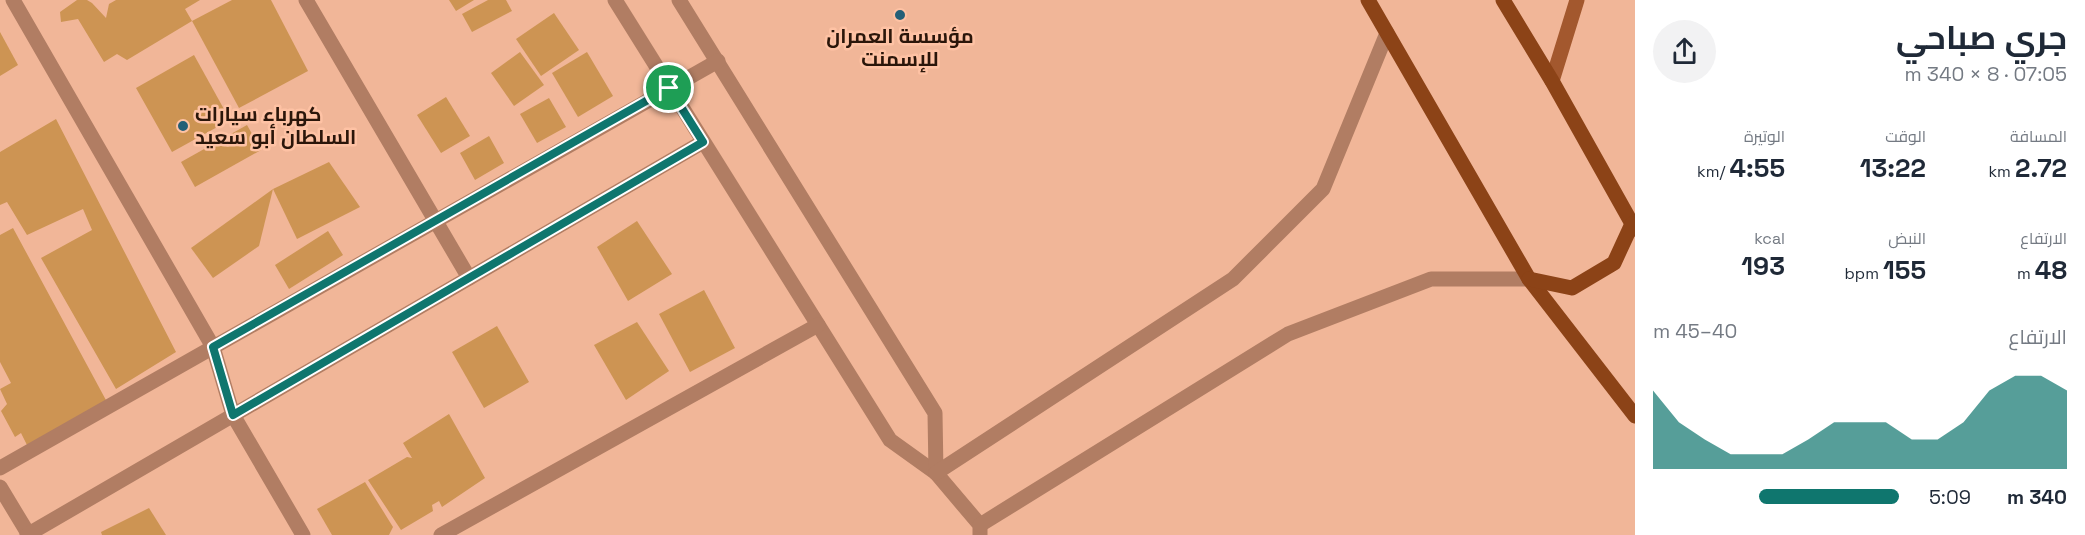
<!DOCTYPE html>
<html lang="ar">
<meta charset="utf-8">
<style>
:root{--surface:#fff;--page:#f2f2f3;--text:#1f2937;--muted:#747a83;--accent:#0f766e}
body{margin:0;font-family:"Space Grotesk",Cairo,sans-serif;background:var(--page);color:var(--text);direction:rtl;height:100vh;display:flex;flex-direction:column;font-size:22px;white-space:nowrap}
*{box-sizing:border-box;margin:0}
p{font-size:20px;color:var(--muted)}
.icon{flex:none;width:33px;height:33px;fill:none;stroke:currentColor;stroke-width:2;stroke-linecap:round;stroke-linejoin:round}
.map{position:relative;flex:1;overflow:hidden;direction:ltr}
.drawer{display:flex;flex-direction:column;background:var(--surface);width:450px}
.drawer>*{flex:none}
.pin{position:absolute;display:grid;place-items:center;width:51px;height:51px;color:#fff;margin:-26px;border:3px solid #fff;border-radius:50%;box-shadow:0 2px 6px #0007}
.round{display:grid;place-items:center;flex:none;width:63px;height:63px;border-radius:32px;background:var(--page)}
.head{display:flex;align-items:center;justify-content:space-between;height:102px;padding:0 18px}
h1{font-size:33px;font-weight:700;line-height:45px}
.metrics{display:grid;grid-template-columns:repeat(3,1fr);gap:9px;height:102px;padding:6px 18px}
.metrics div{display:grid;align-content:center}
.metrics b{font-size:26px;font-weight:700}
.metrics small{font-size:16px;font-weight:400}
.metrics p{font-size:16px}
.chart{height:168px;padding:12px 18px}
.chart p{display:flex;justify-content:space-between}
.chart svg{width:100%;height:108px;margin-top:6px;fill:var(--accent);opacity:.7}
ul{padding:0 18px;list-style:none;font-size:20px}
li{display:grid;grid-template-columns:96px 72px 1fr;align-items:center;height:45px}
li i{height:15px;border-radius:8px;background:var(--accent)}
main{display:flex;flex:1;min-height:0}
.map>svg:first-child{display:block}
</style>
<main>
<section class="drawer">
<div class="head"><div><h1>جري صباحي</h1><p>07:05 · 8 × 340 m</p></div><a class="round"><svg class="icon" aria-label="share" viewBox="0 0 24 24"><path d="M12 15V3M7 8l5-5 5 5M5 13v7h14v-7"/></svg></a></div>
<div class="metrics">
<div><p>المسافة</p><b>2.72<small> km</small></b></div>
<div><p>الوقت</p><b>13:22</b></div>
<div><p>الوتيرة</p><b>4:55<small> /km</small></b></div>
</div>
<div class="metrics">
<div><p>الارتفاع</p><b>48<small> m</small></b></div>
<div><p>النبض</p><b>155<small> bpm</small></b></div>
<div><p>kcal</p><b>193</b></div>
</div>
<div class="chart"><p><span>الارتفاع</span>40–45 m</p>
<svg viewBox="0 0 160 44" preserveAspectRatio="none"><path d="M0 44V12L10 25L20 32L30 38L40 38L50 38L60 32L70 25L80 25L90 25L100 32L110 32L120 25L130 12L140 6L150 6L160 12V44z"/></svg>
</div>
<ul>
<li><b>340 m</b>5:09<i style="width:57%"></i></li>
</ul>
</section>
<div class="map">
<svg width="1635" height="535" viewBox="0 0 1635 535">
<rect width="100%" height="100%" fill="#f1b698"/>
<!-- building -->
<g fill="#cd9453">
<path d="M77,0h10l5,3 14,15 3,-14 7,-4h84l-15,9 7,12 -65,39 -10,-6 -13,8 -26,-43 -17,3 -1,-10z"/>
<path d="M232,0h39l37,71 -69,37 -47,-87z"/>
<path d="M449,0h25l-18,11z"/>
<path d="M488,0h18l6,11 -40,21 -10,-18z"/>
<path d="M554,13l25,37 -38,26 -25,-37z"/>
<path d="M0,32l18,33 -18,11z"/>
<path d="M520,52l24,33 -30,21 -23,-33z"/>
<path d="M587,52l26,44 -35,21 -26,-44z"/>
<path d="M194,55l36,65 -58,32 -36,-64z"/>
<path d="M446,97l24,39 -29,17 -24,-38z"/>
<path d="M549,98l17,29 -29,16 -17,-29z"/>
<path d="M56,119l120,233 -60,37 -75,-131 51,-28 -9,-21 -56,26 -20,-33 -7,3v-53z"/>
<path d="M247,125l14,25 -66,37 -14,-25z"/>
<path d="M489,136l15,27 -29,17 -15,-27z"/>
<path d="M329,162l31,45 -63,32 -24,-50z"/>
<path d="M273,189l-14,57 -46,32 -22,-30z"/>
<path d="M637,221l35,53 -44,27 -31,-54z"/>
<path d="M13,228l94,174 -80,43 -6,-12 -6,4 -14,-26 6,-7 -7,-15 11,-6 -11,-21v-127z"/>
<path d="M328,231l15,24 -54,34 -14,-24z"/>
<path d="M704,290l31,58 -45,24 -31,-58z"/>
<path d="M637,322l32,49 -43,29 -32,-55z"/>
<path d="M497,326l32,56 -45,26 -32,-56z"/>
<path d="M449,414l36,64 -43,29 -3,-6 -7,4 1,6 -32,19 -33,-50 39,-23 5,1 -9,-15z"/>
<path d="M365,482l28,45 -4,8h-57l-15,-26z"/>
<path d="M149,508l17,27h-64l-1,-3z"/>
</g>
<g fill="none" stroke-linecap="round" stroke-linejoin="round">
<!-- street -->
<g stroke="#b17d63" stroke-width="15">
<path d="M13,0l200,347 20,68 70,120"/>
<path d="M306,0l163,278"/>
<path d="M615,0l275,440 46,33 44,52v10"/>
<path d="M679,0l256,413 1,60"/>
<path d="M0,468l718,-407"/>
<path d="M936,473l297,-194 90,-90 64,-156"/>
<path d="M0,487l29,48"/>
<path d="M980,525l308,-191 143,-55h98"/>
<path d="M27,535l676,-393"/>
<path d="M441,535l377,-210"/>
</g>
<!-- secondary -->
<path stroke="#a3582e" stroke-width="15" d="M1552,81l25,-81"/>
<!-- primary -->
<g stroke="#8c4317" stroke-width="15">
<path d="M1368,0l161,279 106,137"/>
<path d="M1503,0l49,81 83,148"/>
<path d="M1529,279l43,9 42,-25 18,-39"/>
</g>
</g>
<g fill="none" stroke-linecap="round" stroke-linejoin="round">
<!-- route casing -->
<g stroke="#fff" stroke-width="12">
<path id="route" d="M669,88l34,54 -470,273 -20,-68z"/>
</g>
<!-- route -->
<use href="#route" stroke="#0f766e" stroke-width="8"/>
</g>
<!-- markers -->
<g fill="#245f77" stroke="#fec2a4" stroke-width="2">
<circle cx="900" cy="15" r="6"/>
<circle cx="183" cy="126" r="6"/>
</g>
<g text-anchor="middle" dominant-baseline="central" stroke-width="5" stroke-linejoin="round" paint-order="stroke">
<!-- poi labels -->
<g font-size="20" font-weight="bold" fill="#2b160a" stroke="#fec2a4">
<text x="900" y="36">مؤسسة العمران<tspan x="900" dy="23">للإسمنت</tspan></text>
<text x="195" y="114" text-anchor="start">كهرباء سيارات<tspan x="195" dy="23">السلطان أبو سعيد</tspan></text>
</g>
</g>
</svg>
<div class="pin" style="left:669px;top:88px;background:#1e9e55"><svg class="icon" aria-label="arrive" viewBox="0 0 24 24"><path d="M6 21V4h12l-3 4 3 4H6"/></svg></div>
</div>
</main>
